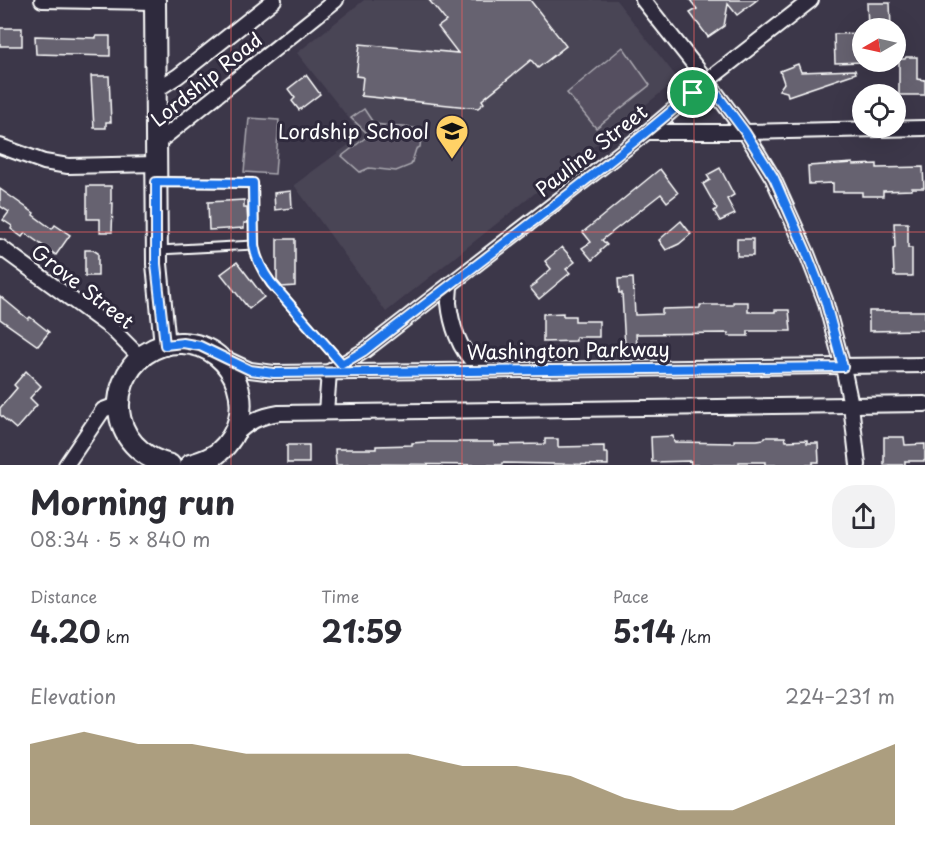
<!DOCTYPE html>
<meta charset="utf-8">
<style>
:root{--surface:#fff;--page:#f2f2f3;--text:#2b2b33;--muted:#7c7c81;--accent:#8a764a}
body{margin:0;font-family:"Playpen Sans",sans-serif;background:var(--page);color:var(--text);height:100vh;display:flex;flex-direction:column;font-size:22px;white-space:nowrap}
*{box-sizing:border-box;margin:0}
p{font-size:20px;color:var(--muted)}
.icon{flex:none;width:33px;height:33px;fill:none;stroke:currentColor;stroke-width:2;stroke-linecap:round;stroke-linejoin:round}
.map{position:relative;height:465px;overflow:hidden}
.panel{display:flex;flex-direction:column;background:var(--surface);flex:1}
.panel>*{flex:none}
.needle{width:39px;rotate:261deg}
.controls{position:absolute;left:852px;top:18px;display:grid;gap:12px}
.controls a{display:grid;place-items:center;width:54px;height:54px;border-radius:50%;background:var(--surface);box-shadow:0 6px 24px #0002;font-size:30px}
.pin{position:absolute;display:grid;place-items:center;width:51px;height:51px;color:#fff;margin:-26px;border:3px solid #fff;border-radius:50%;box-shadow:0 2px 6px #0007}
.round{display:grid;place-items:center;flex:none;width:63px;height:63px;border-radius:24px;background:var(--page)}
.head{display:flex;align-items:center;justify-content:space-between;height:102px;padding:0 30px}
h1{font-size:33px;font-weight:700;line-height:45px}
.figures{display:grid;grid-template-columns:repeat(3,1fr);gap:9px;height:102px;padding:6px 30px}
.figures div{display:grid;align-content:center}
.figures b{font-size:30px;font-weight:700}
.figures small{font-size:16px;font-weight:400}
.figures p{font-size:16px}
.chart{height:168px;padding:12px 30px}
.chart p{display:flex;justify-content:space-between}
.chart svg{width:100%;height:108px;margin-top:6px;fill:var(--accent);opacity:.7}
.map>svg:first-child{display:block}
</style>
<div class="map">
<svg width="925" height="465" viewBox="0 0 925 465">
<rect width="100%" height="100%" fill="#3c3749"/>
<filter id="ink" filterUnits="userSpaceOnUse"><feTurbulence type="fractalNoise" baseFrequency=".0167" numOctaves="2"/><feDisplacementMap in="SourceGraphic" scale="12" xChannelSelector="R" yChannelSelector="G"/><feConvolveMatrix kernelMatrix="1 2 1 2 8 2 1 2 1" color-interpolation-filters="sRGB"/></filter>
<g filter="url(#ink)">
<!-- built -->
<path fill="#494455" d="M364,0h252l62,79 -292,233 -92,-127 68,-50 -65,-82z"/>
<!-- green -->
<g fill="#555060" stroke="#aaa8b0" stroke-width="1.5">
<path d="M623,47l27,38 -54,43 -29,-35z"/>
<path d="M364,109l10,15 48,5 -2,18 -4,2 -5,16 -15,6 -27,-3 -9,4 -18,-16 27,-21 -18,-17z"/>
<path d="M249,118l30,2 -4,54 -31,-2z"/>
</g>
<!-- building -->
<g fill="#666270" stroke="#fff" stroke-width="1.5">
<path d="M429,0h101l36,46 -28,22 -7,-8 -49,40 2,3 -6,5 -117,-12 2,-19 -7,-1 4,-32 98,9 -20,-26 8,-6z"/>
<path d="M690,0h67l-20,15 -9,-11 -4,22 -16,11 -18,-24 7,-4z"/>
<path d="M867,3h23l1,25h-23z"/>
<rect x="0" y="28" width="22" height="18"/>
<path d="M862,33v29l-27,1 -1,-29z"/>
<path d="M35,36l61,2v-2h14v20l-74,-2z"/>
<path d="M906,57h11v22l8,1v15h-26v-36h6z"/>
<path d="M798,64l3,8 54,-2 1,3 -68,23 -1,-4 -8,-2 5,-7 -4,-12z"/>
<path d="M306,75l14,19 -21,16 -7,-9 3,-3 -7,-9z"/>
<path d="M91,76h18l2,46h-5v6h-12z"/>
<path d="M853,163v2l24,-1v4l46,-1 1,21h-12v2l-29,1v5h-21v-4h-29v-9l-24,1 -1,-18z"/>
<path d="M720,168l14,27 -7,4 8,15 -15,7 -6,-10 3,-2 -14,-25 7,-4 -3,-5z"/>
<path d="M660,169l18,24 -11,9 -6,-8 -18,14 -41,32 5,5 -7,6 1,1 -9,8 -10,-12 9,-6 -8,-10z"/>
<path d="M87,186h24v17h2l-1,29h-12v-13h-13z"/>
<path d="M0,189l34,24 -1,2 19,14 3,-4 15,10 -14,20 -31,-22 -3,4 -11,-8 1,-3 -9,-6 6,-8 -9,-6z"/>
<path d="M291,191l1,17 -17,2 -1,-17z"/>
<path d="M244,200v8h3l1,15h-4v5l-35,2 -1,-28z"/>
<path d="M681,221l10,13 -12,10 -13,6 -7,-10z"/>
<path d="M894,223h14v25h4v28h-18l-1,-27 2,-1z"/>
<path d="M277,239h18v47l-13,1 -5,-6z"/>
<rect x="737" y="239" width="16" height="17"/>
<path d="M562,247l13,15 -9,7 4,4 -31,26 -9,-11 7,-5 -1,-1 15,-13 -6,-8z"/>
<path d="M85,250h8l5,3v23h-13z"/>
<path d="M237,262l27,35 -15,12 -28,-35z"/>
<path d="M633,278l2,37 27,-1v-5l38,-1v-3h33v-3h15v10h27v-2h14l2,21h-43v5h-20v-3l-92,1 1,12 -12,1 -3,-54h-3l-1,-14z"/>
<path d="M0,296l28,23 2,-2 19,15 -11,14 -38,-27z"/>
<path d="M869,311h56v19l-56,1z"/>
<path d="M563,313v3h12v5h24v16h-23v4l-33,1v-28z"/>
<path d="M26,371l15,15 -11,12 7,7 -21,24 -16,-14v-7l17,-20 -3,-3z"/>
<path d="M673,436l1,6 60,1v-3h23l7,-1 1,-2h20l1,4 21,-1v3h11l1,19h-6v3h-48v-3h-26v3h-48v-4l-39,1 -1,-25z"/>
<path d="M884,437h20l1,8 20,-1v17h-20v4h-21z"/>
<path d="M545,439h13v8l46,-1v7h4v12l-106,-2v2l-144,-1v1h-22l-1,-16h41v-3l36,-1v-2l14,-1h68v3l51,-1z"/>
<rect x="287" y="445" width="22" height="18"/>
</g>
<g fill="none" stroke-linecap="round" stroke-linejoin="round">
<!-- service casing -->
<g stroke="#fff" stroke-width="11">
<g id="service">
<path d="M157,182l96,1 1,62c2,15 9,27 17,38l72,82"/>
<path d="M159,250l95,-5"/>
</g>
</g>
<!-- minor casing -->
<g stroke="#fff" stroke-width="18">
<g id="minor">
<path d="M42,0l113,2"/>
<path d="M643,0l64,81 38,51 28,46 33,73 19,49 18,67 8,38 7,60"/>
<path d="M156,90l22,-14 96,-76"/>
<path d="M647,132h98l180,-4"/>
<path d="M157,143l179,-143"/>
<path d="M0,146l44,16 24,4 88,-2"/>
<path d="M0,247l111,81 30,30"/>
<path d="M450,284c0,6 -1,13 -1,19 2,20 10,47 26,60 4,3 8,5 12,7"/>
<path d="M222,357l28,13 24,3 651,-8"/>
<path d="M326,412l3,-40 35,-21 283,-219 60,-51 104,-81"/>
<path d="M234,436c14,-14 26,-20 45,-23l646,-9"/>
<path d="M66,465l37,-55 16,-6"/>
</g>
</g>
<!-- secondary casing -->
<g stroke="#fff" stroke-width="24">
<g id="secondary">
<path d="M155,0l2,264 8,81"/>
<path d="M170,465c-11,-3 -20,-6 -29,-14 -45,-36 -16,-110 41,-108 56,2 79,73 37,109 -8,7 -19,10 -29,13"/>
</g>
</g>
<!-- service -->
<use href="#service" stroke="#2f2a3d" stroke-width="7"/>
<!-- minor -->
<use href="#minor" stroke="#2f2a3d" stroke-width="14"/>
<!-- secondary -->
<use href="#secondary" stroke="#2f2a3d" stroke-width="20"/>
</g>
</g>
<g fill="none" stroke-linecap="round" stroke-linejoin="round" filter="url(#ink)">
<!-- route casing -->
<g stroke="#fff" stroke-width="12">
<path id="route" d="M707,81l38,51 29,46 32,73 19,49 18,67 -569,6 -24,-3 -50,-24 -17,-3 -18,2 -9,-81v-82l97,1 1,62c2,15 9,27 17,38l71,81 22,-13c115,-89 233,-175 343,-270z"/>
</g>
<!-- route -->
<use href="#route" stroke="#1a73e8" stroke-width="8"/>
</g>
<!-- grid -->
<path fill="none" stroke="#e05e5e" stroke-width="1.5" stroke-opacity="0.55" d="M231,0v465M462,0v465M694,0v465M0,232h925"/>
<!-- icons -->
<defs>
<g id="school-pin" transform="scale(1.725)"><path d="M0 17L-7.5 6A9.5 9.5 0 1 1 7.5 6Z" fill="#ffd166" stroke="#2f2a3d"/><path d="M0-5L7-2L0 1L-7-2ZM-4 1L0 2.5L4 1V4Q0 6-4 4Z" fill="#111"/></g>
</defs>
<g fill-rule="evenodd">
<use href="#school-pin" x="452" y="131"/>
</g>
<g text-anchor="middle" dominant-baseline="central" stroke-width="6" stroke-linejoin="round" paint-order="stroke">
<!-- street labels -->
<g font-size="20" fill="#fff" stroke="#2f2a3d">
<text transform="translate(206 79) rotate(-39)">Lordship Road</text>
<text transform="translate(591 150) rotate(-38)">Pauline Street</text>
<text transform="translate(83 286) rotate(38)">Grove Street</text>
<text transform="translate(568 350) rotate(-1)">Washington Parkway</text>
</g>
<!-- poi labels -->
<g font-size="20" fill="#fff" stroke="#2f2a3d" text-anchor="end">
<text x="429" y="131">Lordship School</text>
</g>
</g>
</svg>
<div class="controls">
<a><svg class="needle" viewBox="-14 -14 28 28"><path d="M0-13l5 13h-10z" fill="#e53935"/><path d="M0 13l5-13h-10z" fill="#7c7c81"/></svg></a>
<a><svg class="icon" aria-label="locate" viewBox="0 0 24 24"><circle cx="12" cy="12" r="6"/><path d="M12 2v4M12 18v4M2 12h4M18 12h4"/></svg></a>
</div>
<div class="pin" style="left:693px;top:93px;background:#1e9e55"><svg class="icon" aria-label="arrive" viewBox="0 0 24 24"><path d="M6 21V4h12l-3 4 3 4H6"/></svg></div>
</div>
<section class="panel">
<div class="head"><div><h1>Morning run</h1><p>08:34 · 5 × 840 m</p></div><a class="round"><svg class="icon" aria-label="share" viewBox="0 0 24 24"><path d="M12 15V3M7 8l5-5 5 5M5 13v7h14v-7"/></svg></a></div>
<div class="figures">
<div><p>Distance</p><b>4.20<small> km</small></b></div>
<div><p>Time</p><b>21:59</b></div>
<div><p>Pace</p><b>5:14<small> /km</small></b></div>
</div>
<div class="chart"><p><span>Elevation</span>224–231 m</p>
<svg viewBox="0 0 160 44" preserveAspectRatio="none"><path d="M0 44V11L10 6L20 11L30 11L40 15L50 15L60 15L70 15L80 20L90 20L100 24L110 33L120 38L130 38L140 29L150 20L160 11V44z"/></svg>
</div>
</section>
